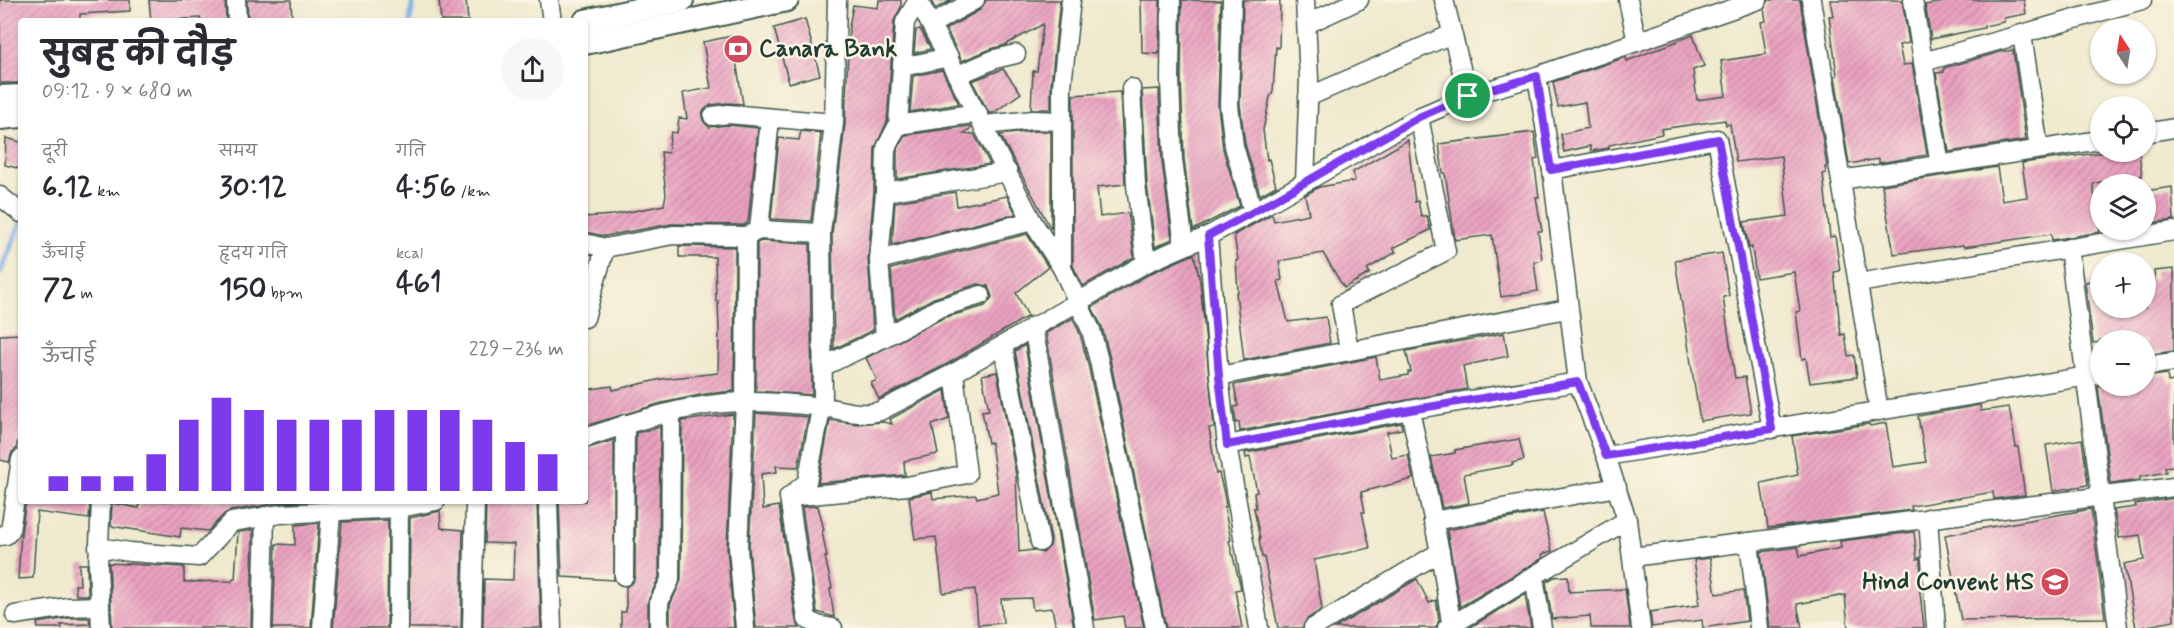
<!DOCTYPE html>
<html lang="hi">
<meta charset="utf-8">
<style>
:root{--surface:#fff;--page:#f7f7f7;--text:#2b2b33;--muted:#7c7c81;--accent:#7c3aed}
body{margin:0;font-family:Mynerve,"Playpen Sans Deva",sans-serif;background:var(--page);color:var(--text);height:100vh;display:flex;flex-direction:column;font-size:22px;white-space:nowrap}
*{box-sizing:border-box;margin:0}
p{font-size:20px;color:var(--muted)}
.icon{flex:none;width:33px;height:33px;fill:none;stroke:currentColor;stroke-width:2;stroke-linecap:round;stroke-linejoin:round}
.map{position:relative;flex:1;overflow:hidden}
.drawer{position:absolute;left:18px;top:18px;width:570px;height:486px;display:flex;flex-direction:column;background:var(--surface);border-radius:6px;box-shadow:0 2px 4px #0004}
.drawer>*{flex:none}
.needle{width:39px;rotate:348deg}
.buttons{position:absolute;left:2090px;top:18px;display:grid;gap:12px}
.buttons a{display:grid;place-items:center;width:66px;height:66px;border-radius:50%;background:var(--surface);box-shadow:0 2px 4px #0004;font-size:30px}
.pin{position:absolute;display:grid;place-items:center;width:51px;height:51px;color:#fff;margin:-26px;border:3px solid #fff;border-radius:50%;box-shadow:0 2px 6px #0007}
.round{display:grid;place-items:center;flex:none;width:63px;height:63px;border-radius:32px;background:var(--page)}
.summary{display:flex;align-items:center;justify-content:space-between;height:102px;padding:0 24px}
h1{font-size:33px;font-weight:700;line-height:45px}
.figures{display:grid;grid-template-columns:repeat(3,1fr);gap:9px;height:102px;padding:6px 24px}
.figures div{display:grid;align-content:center}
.figures b{font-size:30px;font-weight:700}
.figures small{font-size:16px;font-weight:400}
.figures p{font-size:16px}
.chart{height:168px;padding:12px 24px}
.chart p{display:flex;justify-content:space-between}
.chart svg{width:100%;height:108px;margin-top:6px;stroke:var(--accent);stroke-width:6}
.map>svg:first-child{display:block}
</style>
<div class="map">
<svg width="2174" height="628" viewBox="0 0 2174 628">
<defs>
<pattern id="building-hatch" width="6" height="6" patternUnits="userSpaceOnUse" patternTransform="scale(1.5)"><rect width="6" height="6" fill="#eba2c1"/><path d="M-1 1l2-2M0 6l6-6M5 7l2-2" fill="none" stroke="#be859e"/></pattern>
</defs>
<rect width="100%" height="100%" fill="#fcf5e5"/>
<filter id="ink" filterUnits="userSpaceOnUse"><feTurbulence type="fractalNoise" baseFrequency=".0167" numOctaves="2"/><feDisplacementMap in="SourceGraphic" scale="12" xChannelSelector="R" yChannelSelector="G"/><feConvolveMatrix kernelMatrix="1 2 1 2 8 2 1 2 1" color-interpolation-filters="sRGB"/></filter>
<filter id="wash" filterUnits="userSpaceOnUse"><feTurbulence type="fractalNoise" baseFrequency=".008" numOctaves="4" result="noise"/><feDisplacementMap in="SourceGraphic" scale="24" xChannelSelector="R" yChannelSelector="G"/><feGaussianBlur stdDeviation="1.35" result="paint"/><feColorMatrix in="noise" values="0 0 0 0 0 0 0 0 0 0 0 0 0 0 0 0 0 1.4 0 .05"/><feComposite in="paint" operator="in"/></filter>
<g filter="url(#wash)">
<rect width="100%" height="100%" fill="#efe9cd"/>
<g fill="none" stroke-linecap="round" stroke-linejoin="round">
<!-- stream -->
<g stroke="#79ade6" stroke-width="5">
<path d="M410,21l3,-21"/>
<path d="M0,273l21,-51"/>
</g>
</g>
<g id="blocks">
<!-- building -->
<g fill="url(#building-hatch)">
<path d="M0,0h130v11l-50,3v7h-59v62h-21z"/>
<path d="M149,0h76l1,21h-25l-1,-3 -49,3z"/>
<path d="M247,0h44l1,21h-44z"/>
<path d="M439,0h27l2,21h-27z"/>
<path d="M879,0h22v7l-7,14 -7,101 -12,26 -1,43 -6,68 5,71 -39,19 -2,-115 13,-110 4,-97 4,-22 25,3z"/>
<path d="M931,0h21l-17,9z"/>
<path d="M986,0h74l-9,85v24h-20l2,-38h4l6,-47 -38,21 -14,4 -29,12 -16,-32 34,-19z"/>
<path d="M1141,0h19l-1,54 -17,-1z"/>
<path d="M1182,0l39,1 -3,105 5,43 17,57 -47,24 -9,-71 -3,-80z"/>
<path d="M1243,0h37l-1,48 -3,-1 -3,45 -3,5 -7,33 4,30 2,-1 7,27 -16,9 -15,-51 -5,-40z"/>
<path d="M1769,0h31l27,167h-2l1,6 -3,1 7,63 5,-1 5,35 -6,1 7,63 4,-1 3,22 6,-1 3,22 -47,6 -4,-25 -4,1 -6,-47 4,-1 -6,-39 -38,6 -4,-31 -3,1 -5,-26 44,-6 -7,-60 -45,6 -6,-38 -4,1 -1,-5 -64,9 1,5 -53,11v3l-18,3 -1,-5 -26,6 -3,-18 27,-6 -3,-26 -27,5 -5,-25 73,-25 1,4 66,-26 11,31 -11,4 4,30 29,-4 -5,-35 45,-7 -5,-32 5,-1 -2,-12z"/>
<path d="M1830,0h72l7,43 -10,2 4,20 9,-1 15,91 -48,8v-4l-30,5 -14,-88 2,-1 -8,-59h4z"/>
<path d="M1956,0h68l2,14 -22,4v4l-20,4v2l-53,11 -6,-34z"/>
<path d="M805,19l15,56 -31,8 -15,-55z"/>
<path d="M920,29l11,20 -17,4 2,-23z"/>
<path d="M732,36l11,68 -16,-1 -16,2 -8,6 -1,6 2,5 5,5 19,-2 30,3 -10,94 -4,3 -73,-1 -66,12 -20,-4v-15l28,-2 51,-10 2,-11 -5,-42 7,1 3,-21 6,1 2,-15 8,1 -4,-26 28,-5 -8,-46z"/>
<path d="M2013,50l13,90 -77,12 -13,-79 8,-1v-4l56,-16z"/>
<path d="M1003,69l18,24 -28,20h-4l-17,-32z"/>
<path d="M942,70l17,34 -49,8 3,-36z"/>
<path d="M1159,89l3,72 10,78 -17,8 -8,-63 -5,-94z"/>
<path d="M1120,92l5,92 -28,3 3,30 28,-4 6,44 -51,29 -10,-20v-171z"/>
<path d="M970,126l1,2 -8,6h11l16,30 -93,15v-28l8,-16z"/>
<path d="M801,131l20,2 -10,88 -40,-2 8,-81 20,2z"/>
<path d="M1033,131l18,1v97l-51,-94z"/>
<path d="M1534,132l4,27 -4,1 5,37h-3l6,34h-4l4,29 -8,2 4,29 -37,6 -9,-62 -37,5 -10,-67h-2l-4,-29z"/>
<path d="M6,138l15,4v27l-16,-4z"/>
<path d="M1408,140l7,62 3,-1 3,15h6l3,14 -37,18 3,4 -29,17 3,4 -26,15 -21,-35 -44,8 3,19 -4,1 10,41 38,-5 4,26 -86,17 -8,-67 2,-1 -2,-31 2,-1 -4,-25 38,-21 2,7 35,-7 -4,-19 14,-8 36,-6 -2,-9z"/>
<path d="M2106,152h33l3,24 -47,7 -2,2 7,47 -48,8 -1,-6 -87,13 -1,-2 -69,9 -12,-69 115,-18 5,34 25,-4 -5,-34z"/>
<path d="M2172,187l2,33 -28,4 -1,-33z"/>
<path d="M955,192l2,14 50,-10 9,18 -124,31 3,-43z"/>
<path d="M1027,234l21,33 -32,26 12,23 -79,47 -70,36 -8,-16 6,-3 -11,-22 77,-40 42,-12 7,-9 -4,-11 -10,-2 -44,14 -39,21 -4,-50z"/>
<path d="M761,241l49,3 2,151 -56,-4 1,-148z"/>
<path d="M679,246l56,1 -1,144 -29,3 -43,9 -77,23v-36l27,-4 1,4 49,-11 56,-6 1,-42 -1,-30h-2l-1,-44h-36z"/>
<path d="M1722,253l7,43 -6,1 12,81 10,-1 6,36 -51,8 -25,-161z"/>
<path d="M1194,254l6,27 14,146 -5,1 7,46 3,-1 5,21 2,13h-2l7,33 -2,1 11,43 1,5 -6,1 7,38h-76l-56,-269 -8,-32 -10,-20 59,-34z"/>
<path d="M2174,269v82l-29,4v-15h-45v2l-7,1 -8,-61 15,-2v28h45v-28l10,-1 -1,-8z"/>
<path d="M1073,318l7,16 8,30 56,264h-19l-2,-12 -28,4 -49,-287z"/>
<path d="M1504,333l4,23 -45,10 4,23 -227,42 -1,-9 -3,1 -2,-16 4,-1 -4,-21 142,-28 4,23 28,-5v-3h3l-5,-21z"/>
<path d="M21,334v93l-5,22 -4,3 -3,10 -9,-2v-125z"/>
<path d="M1025,345l49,283h-18l-4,-20 -19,2 -2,-12 -30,1 2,24 -25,2 -3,-36 -32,4 -7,-56 -21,2 -2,-13 -4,-29 23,-5 1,7 43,-4 1,3 21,-5 -7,-51 -3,1 -6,-32 7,-1 -7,-35 15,-3 19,103 3,77 14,-2 10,3 7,-7 1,-6 -36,-189z"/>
<path d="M2167,374l1,8 6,-1v85l-9,1 1,5 -26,5v3l-29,4 -13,-98h47v-9z"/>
<path d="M945,390l4,29 -17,6 6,29 -34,7 1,14 -87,8 12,-63 27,4 26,-2 9,2 -2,-5z"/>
<path d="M1980,405l1,6 28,-4 7,40h2l7,48 -31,4 -1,-7 -82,14 1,4 -144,18 -7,-45 37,-8 -6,-39 77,-12 1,2 16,-3 7,44 33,-5 -8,-46z"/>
<path d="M756,413l52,4 -10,50 -22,-1 1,6 -16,2 2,35 16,-3 17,115 4,7h-44l-7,-80z"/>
<path d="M733,414l-6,134 7,80h-64v-23l11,-25 1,-159z"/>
<path d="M1401,423l1,6 -15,3 5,26 16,-3 5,24 -52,13 4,20h-3l8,36 -56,12 8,49 -15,10 -5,9h-24l-14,-71h-2l-3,-18h1l-6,-31h2l-2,-15 3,-1 -7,-35 -4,1 -1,-5z"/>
<path d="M660,427l-1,150 -11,24v27h-27v-16h5v-25l7,-5 2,-6 1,-143z"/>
<path d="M1519,439l5,21 -12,3 1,2 -49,9 5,29 -27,5 -11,-51 24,-4v-3z"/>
<path d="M2082,439l6,46 -35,6 -7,-46z"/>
<path d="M614,440v140l-52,-3 -3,-76h26v-52z"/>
<path d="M2174,498v123l-38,7 -12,-64 20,-4 -4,-25 -21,3 -5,-28 22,-3 -1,-3z"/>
<path d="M26,501h64l-1,18 -52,-7 -4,66 -15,1 3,-46z"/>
<path d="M140,501h175l-37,2 -48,8 -6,3 -16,17 -27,-3 -1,9 -69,-11 1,-23 27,5z"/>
<path d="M486,501h51l4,127h-58l1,-49 29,1 1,-36 -29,-1z"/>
<path d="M818,506l6,24 -2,1 5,26h-2l7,31 -2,1 4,28 -17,-5 -15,-105z"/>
<path d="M2091,509l14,109 -144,2 -16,-85z"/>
<path d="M440,511l1,17 22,2 -2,98h-52l1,-110z"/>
<path d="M1543,512l9,39 -10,3 1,4 -83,49 -13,-77z"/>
<path d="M388,520l-1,108h-54l9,-106z"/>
<path d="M319,523l-8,105h-38l3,-84 19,1v-20z"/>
<path d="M253,530l-2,98h-139l-3,-65 75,4v15l48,-1 1,-2h2l3,-47z"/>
<path d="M1914,532l3,27 3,-1 1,17h-3l6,53h-76l-3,-33 -48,9 5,24h-32l-9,-76 37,-5 2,9 41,-8 -1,-7z"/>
<path d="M1710,558l6,36 27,-4 4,31 -44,7 -1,-8 -50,7 -2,-15 49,-7 -1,-8h2l-6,-37z"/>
<path d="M79,564h8l1,31h-12l-1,-10h5z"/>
<path d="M1568,576l1,16 56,-3 5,39h-39l-1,-12 -38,3 -6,-37 8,-5z"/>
<path d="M1417,579l12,24 7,-3 3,20 -3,8h-101z"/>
<path d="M1525,594l6,34h-62z"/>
<path d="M69,618h20l1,6 -29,1 1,3h-24l-1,-5z"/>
</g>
</g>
</g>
<g filter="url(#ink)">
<use href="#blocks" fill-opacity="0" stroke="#3e574b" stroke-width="1.5"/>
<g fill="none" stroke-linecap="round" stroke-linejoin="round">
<!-- minor casing -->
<g stroke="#3e574b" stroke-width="21">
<g id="minor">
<path d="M236,0l1,21"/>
<path d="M549,0l3,21"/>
<path d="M918,0l114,221 30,47 29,62 8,31 56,267"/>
<path d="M1171,0l-1,79 3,81 11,86"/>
<path d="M1232,0l-3,105 5,41 19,66"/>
<path d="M1444,0l24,96"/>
<path d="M1628,0l9,42"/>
<path d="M1811,0l68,411"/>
<path d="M1913,0l27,165"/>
<path d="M932,24l43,-24"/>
<path d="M1307,24l52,-24"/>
<path d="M2022,34l17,115"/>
<path d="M1923,62l219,-62"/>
<path d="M902,67l47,-10"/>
<path d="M958,75l37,-16 21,-5"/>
<path d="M1537,76l15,94 26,212 28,74 21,64 14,108"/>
<path d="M1131,88l5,97 10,78"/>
<path d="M1308,97l144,-63"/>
<path d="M713,116l15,-2 106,9"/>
<path d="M898,125l80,-12"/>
<path d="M984,125l49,-5 29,1"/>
<path d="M2145,133l29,-5"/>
<path d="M1552,170l165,-31 55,290"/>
<path d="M1841,180l259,-40"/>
<path d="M1305,182l4,-103 -4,-79"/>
<path d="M885,192l123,-20"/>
<path d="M0,196l21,17"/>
<path d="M759,230l11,-112"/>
<path d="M1208,236l11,140 8,69 32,183"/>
<path d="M585,243l20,5 68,-13 73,1 13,-6 62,3"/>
<path d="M2069,248l49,380"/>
<path d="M879,260l153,-39"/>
<path d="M1062,268v-182l9,-86"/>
<path d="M1858,283l316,-52"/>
<path d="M585,318l20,-70"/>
<path d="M1033,326l52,302"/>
<path d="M885,337l-6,-77 6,-68 1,-44 12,-23 7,-103 13,-22"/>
<path d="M1003,346l37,196"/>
<path d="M1349,350l-8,-46 105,-53 -27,-134"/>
<path d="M2145,366l29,-4"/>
<path d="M822,367l63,-30 54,-29 42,-13"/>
<path d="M1219,376l348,-67"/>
<path d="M1410,410l30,142 12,76"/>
<path d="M585,438c49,-17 110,-36 162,-36 24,0 50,2 74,5 21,2 38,10 59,4l74,-38 192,-110 62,-27 45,-24 166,-95 49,-21 69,-20 221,-76"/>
<path d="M1227,445l183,-35 168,-28"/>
<path d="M1606,456l494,-82"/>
<path d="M789,497l118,-11 60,-12 -13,-101"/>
<path d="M101,501l-3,65 3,62"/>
<path d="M548,501l4,127"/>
<path d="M1928,518l8,110"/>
<path d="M1433,521l184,-34"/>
<path d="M0,536l6,-1 4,-4 11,-72"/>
<path d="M1749,542l10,86"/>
<path d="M98,547l32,5 69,5 33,-35 48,-8 120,-6 36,-7"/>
<path d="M1632,557l542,-70"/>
<path d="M624,576l1,-152"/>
<path d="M1534,576l8,52"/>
<path d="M15,615l53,-8 32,-1"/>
<path d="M262,628l3,-112"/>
<path d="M322,628l9,-115"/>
<path d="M398,628l1,-127"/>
<path d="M472,628l3,-127"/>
<path d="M659,628v-26l11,-22 1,-167"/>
<path d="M745,628l-7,-80 7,-146 1,-166"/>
<path d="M833,628l-16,-3 -10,-6 -18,-122 18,-15 16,-83 -2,-166 13,-110 3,-123"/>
<path d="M1313,628l127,-76"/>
<path d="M1447,628l180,-108"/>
</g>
</g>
<!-- major casing -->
<g stroke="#3e574b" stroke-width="26">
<g id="major">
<path d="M585,21l97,-21"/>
<path d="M585,43l202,-43"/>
<path d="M0,97l21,-1"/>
<path d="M0,118l21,-2"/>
</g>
</g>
<!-- minor -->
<use href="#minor" stroke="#fff" stroke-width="18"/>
<!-- major -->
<use href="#major" stroke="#fff" stroke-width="22"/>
</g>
</g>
<g fill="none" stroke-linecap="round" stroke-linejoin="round" filter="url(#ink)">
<!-- route casing -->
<g stroke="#fff" stroke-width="12">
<path id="route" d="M1537,76l14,94 167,-31 54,290 -166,27 -28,-74 -168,28 -183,35 -8,-69 -11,-140 45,-24 166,-95 49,-21z"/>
</g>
<!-- route -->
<use href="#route" stroke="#7c3aed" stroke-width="8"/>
</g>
<!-- icons -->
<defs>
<g id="bank-disc" transform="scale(1.5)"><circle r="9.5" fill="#d1495b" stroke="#fcf5e5"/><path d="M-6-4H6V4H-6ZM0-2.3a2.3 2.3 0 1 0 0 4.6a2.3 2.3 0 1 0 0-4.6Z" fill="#fff"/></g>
<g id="school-disc" transform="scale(1.5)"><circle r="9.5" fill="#d1495b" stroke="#fcf5e5"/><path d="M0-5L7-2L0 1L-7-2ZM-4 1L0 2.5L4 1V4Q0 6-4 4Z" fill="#fff"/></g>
</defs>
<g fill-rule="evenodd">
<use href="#bank-disc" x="738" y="49"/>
<use href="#school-disc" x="2055" y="582"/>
</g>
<g text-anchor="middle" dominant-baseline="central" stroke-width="5" stroke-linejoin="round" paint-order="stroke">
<!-- poi labels -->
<g font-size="24" font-weight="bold" fill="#1f3d34" stroke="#fcf5e5" text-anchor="start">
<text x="759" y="49">Canara Bank</text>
<text x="2034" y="582" text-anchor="end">Hind Convent HS</text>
</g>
</g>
</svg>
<div class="buttons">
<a><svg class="needle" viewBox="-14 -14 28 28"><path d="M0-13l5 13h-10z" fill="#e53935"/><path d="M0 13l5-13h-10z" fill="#7c7c81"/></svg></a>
<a><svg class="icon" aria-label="locate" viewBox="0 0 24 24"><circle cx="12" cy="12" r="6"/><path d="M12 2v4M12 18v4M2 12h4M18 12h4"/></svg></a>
<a><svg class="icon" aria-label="layers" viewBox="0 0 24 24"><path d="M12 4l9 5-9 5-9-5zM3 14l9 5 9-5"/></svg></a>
<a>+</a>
<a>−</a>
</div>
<div class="pin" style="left:1468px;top:96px;background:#1e9e55"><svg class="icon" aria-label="arrive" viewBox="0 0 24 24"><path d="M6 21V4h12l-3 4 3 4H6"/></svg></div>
<section class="drawer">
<div class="summary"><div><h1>सुबह की दौड़</h1><p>09:12 · 9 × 680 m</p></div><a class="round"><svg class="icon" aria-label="share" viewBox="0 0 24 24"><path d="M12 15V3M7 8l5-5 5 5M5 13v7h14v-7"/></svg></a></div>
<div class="figures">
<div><p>दूरी</p><b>6.12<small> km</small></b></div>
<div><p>समय</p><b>30:12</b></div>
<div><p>गति</p><b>4:56<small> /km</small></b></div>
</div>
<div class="figures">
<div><p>ऊँचाई</p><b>72<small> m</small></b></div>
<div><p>हृदय गति</p><b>150<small> bpm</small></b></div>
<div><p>kcal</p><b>461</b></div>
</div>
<div class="chart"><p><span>ऊँचाई</span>229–236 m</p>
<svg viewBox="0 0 160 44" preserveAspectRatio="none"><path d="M5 44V38M15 44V38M25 44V38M35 44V29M45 44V15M55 44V6M65 44V11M75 44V15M85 44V15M95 44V15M105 44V11M115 44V11M125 44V11M135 44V15M145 44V24M155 44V29"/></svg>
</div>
</section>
</div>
